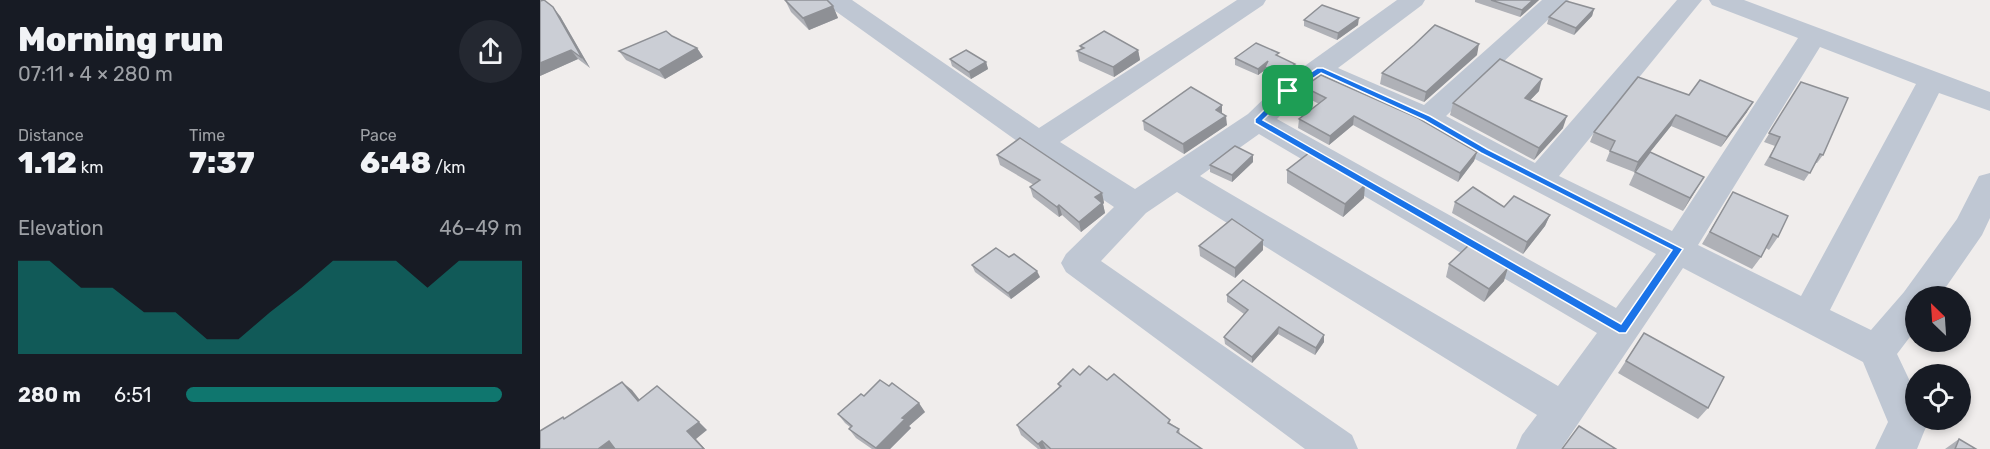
<!DOCTYPE html>
<meta charset="utf-8">
<style>
:root{--surface:#171b24;--page:#242831;--text:#f1f3f6;--muted:#9ea1a6;--accent:#0f766e}
body{margin:0;font-family:Rubik,sans-serif;background:var(--page);color:var(--text);height:100vh;display:flex;flex-direction:column;font-size:22px;white-space:nowrap}
*{box-sizing:border-box;margin:0}
p{font-size:20px;color:var(--muted)}
.icon{flex:none;width:33px;height:33px;fill:none;stroke:currentColor;stroke-width:2;stroke-linecap:round;stroke-linejoin:round}
.map{position:relative;flex:1;overflow:hidden}
.drawer{display:flex;flex-direction:column;background:var(--surface);width:540px}
.drawer>*{flex:none}
.needle{width:39px;rotate:335deg}
.fabs{position:absolute;left:1365px;top:286px;display:grid;gap:12px}
.fabs a{display:grid;place-items:center;width:66px;height:66px;border-radius:50%;background:var(--surface);box-shadow:0 3px 9px #0003;font-size:30px}
.pin{position:absolute;display:grid;place-items:center;width:51px;height:51px;color:#fff;margin:-26px;border-radius:12px;box-shadow:0 3px 9px #0006}
.round{display:grid;place-items:center;flex:none;width:63px;height:63px;border-radius:32px;background:var(--page)}
.summary{display:flex;align-items:center;justify-content:space-between;height:102px;padding:0 18px}
h1{font-size:33px;font-weight:800;line-height:45px}
.figures{display:grid;grid-template-columns:repeat(3,1fr);gap:9px;height:102px;padding:6px 18px}
.figures div{display:grid;align-content:center}
.figures b{font-size:30px;font-weight:800}
.figures small{font-size:16px;font-weight:400}
.figures p{font-size:16px}
.chart{height:168px;padding:12px 18px}
.chart p{display:flex;justify-content:space-between}
.chart svg{width:100%;height:108px;margin-top:6px;fill:var(--accent);opacity:.7}
ul{padding:0 18px;list-style:none;font-size:20px}
li{display:grid;grid-template-columns:96px 72px 1fr;align-items:center;height:45px}
li i{height:15px;border-radius:8px;background:var(--accent)}
main{display:flex;flex:1;min-height:0}
.map>svg:first-child{display:block}
</style>
<main>
<section class="drawer">
<div class="summary"><div><h1>Morning run</h1><p>07:11 · 4 × 280 m</p></div><a class="round"><svg class="icon" aria-label="share" viewBox="0 0 24 24"><path d="M12 15V3M7 8l5-5 5 5M5 13v7h14v-7"/></svg></a></div>
<div class="figures">
<div><p>Distance</p><b>1.12<small> km</small></b></div>
<div><p>Time</p><b>7:37</b></div>
<div><p>Pace</p><b>6:48<small> /km</small></b></div>
</div>
<div class="chart"><p><span>Elevation</span>46–49 m</p>
<svg viewBox="0 0 160 44" preserveAspectRatio="none"><path d="M0 44V6L10 6L20 17L30 17L40 27L50 27L60 38L70 38L80 27L90 17L100 6L110 6L120 6L130 17L140 6L150 6L160 6V44z"/></svg>
</div>
<ul>
<li><b>280 m</b>6:51<i style="width:94%"></i></li>
</ul>
</section>
<div class="map">
<svg width="1450" height="449" viewBox="0 0 1450 449">
<rect width="100%" height="100%" fill="#f0edec"/>
<g fill="none" stroke-linecap="round" stroke-linejoin="round">
<!-- minor -->
<path fill="#bfc7d3" fill-rule="evenodd" d="M284,0h28l187,128 198,-128h29l-3,5 -203,137 75,47 113,-75 30,-29 119,-85h28l-3,5 -84,63 86,37 118,-105h27l-123,116 89,47 142,-163h25l-143,176 113,55 126,-193 -86,-33 -3,-5h35l246,92v19l-51,-18 -109,217 41,20 33,-38 53,-73 22,-43 11,-3v45l-8,17 -43,62h-23v32l-19,25 19,40v26h11l1,2 -11,27h-42l13,-27 -25,-60 -180,-94 -122,181h-45l6,-14 15,-20 -360,-223 -31,21 -45,48 251,174 6,14h-53l-239,-177 -5,-9 5,-9 48,-47 -86,-58 -201,-144zM1280,47l96,37 -115,212 -103,-51zM780,81l97,44 56,33 183,96 -40,54 -339,-189 21,-22zM719,134l338,199 -39,53 -358,-210z"/>
</g>
<!-- wall -->
<g fill="#afb1b7">
<path d="M245,0l48,6 5,12 -29,12 -18,-18z"/>
<path d="M935,0h64l-19,17 -45,-15z"/>
<path d="M1054,9l-2,7 -18,19 -27,-11 2,-7z"/>
<path d="M20,16l30,52 -12,-9 -38,17z"/>
<path d="M764,20l54,5 -21,15 -33,-14z"/>
<path d="M540,46l58,4 2,10 -26,17 -35,-16 -2,-10 4,-1z"/>
<path d="M157,48l6,9 -38,22 -39,-19 -7,-9z"/>
<path d="M937,55l-53,47 -44,-18 2,-11z"/>
<path d="M739,57l15,14 -16,11 -13,-8v-4l-7,5 -23,-10v-7z"/>
<path d="M410,59l36,3 2,7 -17,10 -19,-13z"/>
<path d="M1261,82l22,73 -6,8h-1l-12,18 -40,-16 11,-19 -11,-4z"/>
<path d="M764,87l173,65 -3,9 -16,21 -105,-57 -24,20 -31,-17 1,-9 20,-15 -15,-8z"/>
<path d="M999,91l-9,9 33,28 -29,32 -84,-45 3,-12z"/>
<path d="M1149,95l58,17 -26,35 -50,-21 -37,46 -28,-11 4,-10 -20,-9 4,-10z"/>
<path d="M682,114l5,11 -43,29 -40,-24 -1,-9z"/>
<path d="M457,155l105,38 2,10 -1,1 2,9 -24,19 -19,-17 -3,2 -26,-20 -3,-10 4,-2 -34,-20z"/>
<path d="M713,162l-21,20 -22,-10v-7z"/>
<path d="M747,170l77,28 -21,19 -56,-34z"/>
<path d="M1095,172l61,18 -13,21 -54,-26z"/>
<path d="M1193,192l45,45 -9,13 -3,-2 -5,9 -9,12 -50,-25z"/>
<path d="M915,202l49,5 46,8 -5,11 -22,28 -71,-41z"/>
<path d="M659,246l64,4 -28,28 -35,-22z"/>
<path d="M909,264l55,17 -20,21 -38,-25z"/>
<path d="M432,265l68,12 -29,22 -36,-27z"/>
<path d="M687,295l97,47 -9,13 -37,-21 -26,29 -27,-19 -1,-7 20,-23 -17,-12z"/>
<path d="M1104,333l64,75 -10,11 -80,-46z"/>
<path d="M540,375l27,5 72,49 1,5 22,15h-164l-17,-14 -4,-10 42,-38 -1,-3z"/>
<path d="M324,396l61,16 -16,14 2,2 -21,21h-18l-16,-11 -7,-9 1,-2 -5,-4 -7,-9z"/>
<path d="M1419,439l17,10h-31z"/>
</g>
<!-- shaded-wall -->
<g fill="#8e9095">
<path d="M993,0h6l-19,17 2,-7z"/>
<path d="M293,6l5,12 -29,12 -6,-12z"/>
<path d="M13,7l7,9 30,52 -8,-10z"/>
<path d="M1054,9l-2,7 -18,19 2,-7z"/>
<path d="M819,18l-1,7 -21,15 1,-7z"/>
<path d="M939,44l-2,11 -53,47 2,-10z"/>
<path d="M157,48l6,9 -38,22 -6,-9z"/>
<path d="M31,50l7,9 -38,17v-13z"/>
<path d="M598,50l2,10 -26,17 -1,-10z"/>
<path d="M728,61l-3,6v3l-7,5v-6z"/>
<path d="M446,62l2,7 -17,10 -2,-7z"/>
<path d="M755,64l-1,7 -16,11 1,-7z"/>
<path d="M1002,79l-3,12 -18,19 4,-12z"/>
<path d="M1213,102l-6,10 -26,35 6,-10z"/>
<path d="M682,105v10l-6,-5z"/>
<path d="M1136,115l-5,11 -37,46 4,-10z"/>
<path d="M686,116l1,9 -43,29 -1,-10z"/>
<path d="M814,116l-1,9 -24,20 1,-9z"/>
<path d="M1027,116l-4,12 -29,32 5,-12z"/>
<path d="M937,152l-3,9 -16,21 2,-9z"/>
<path d="M713,155v7l-21,20v-7z"/>
<path d="M1164,177l-8,13 -13,21 7,-13z"/>
<path d="M825,185l-1,13 -21,19 2,-13z"/>
<path d="M562,193l2,10 -1,1 2,9 -24,19 -2,-10 16,-25z"/>
<path d="M519,205l3,10 -3,2 -2,-10z"/>
<path d="M1010,215l-5,11 -22,28 4,-12z"/>
<path d="M723,240v10l-28,28v-10z"/>
<path d="M968,268l-4,13 -20,21 5,-13z"/>
<path d="M497,271l3,6 -29,22 -3,-6z"/>
<path d="M739,327l-1,7 -26,29v-6z"/>
<path d="M784,335v7l-9,13 1,-7z"/>
<path d="M82,382l10,8 15,19 -9,-8z"/>
<path d="M379,403l6,9 -16,14 2,2 -21,21h-13l-1,-1 26,-30z"/>
<path d="M159,422l8,8 -11,9 9,10h-1l-17,-18z"/>
<path d="M69,441l9,8h-20z"/>
<path d="M502,441l4,8h-5l-3,-5z"/>
</g>
<!-- building -->
<g fill="#cbced5" stroke="#8e9095" stroke-width="1.5">
<path d="M4,0l9,7 29,51 -11,-8 -31,13v-62z"/>
<path d="M245,0h42l6,6 -30,12z"/>
<path d="M951,0h42l-11,10z"/>
<path d="M1026,1l28,8 -18,19 -27,-11z"/>
<path d="M782,5l37,13 -21,15 -34,-13z"/>
<path d="M895,25l44,19 -53,48 -44,-19 32,-28z"/>
<path d="M126,31l6,5 25,12 -38,22 -40,-19z"/>
<path d="M564,31l34,19 -25,17 -36,-16 7,-3 -4,-2z"/>
<path d="M716,43l23,10 -3,2 19,9 -16,11 -14,-8 3,-6 -10,8 -23,-11z"/>
<path d="M426,50l20,12 -17,10 -19,-13z"/>
<path d="M960,59l42,20 -17,19 42,18 -28,32 -86,-45z"/>
<path d="M781,75l97,43 59,34 -17,21 -106,-57 -24,20 -31,-17 27,-21 -22,-11z"/>
<path d="M1098,77l51,18 11,-15 53,22 -26,35 -51,-22 -38,47 -28,-11 5,-10 -21,-9z"/>
<path d="M1261,82l47,16 -25,57 -3,-1 -10,19 -40,-16 10,-20 -11,-4z"/>
<path d="M651,87l31,18 -6,5 10,6 -43,28 -40,-23z"/>
<path d="M480,138l82,55 -7,4 7,6 -23,19 -20,-17 -2,2 -27,-20 10,-7 -43,-25z"/>
<path d="M695,146l18,9 -21,20 -22,-10z"/>
<path d="M1110,152l54,25 -14,21 -55,-26z"/>
<path d="M769,153l56,32 -20,19 -58,-34z"/>
<path d="M933,187l31,20 10,-11 36,19 -23,27 -72,-40z"/>
<path d="M1193,192l55,24 -10,21 -5,-3 -12,23 -51,-25z"/>
<path d="M692,219l31,21 -28,28 -36,-22z"/>
<path d="M929,245l39,23 -19,21 -40,-25z"/>
<path d="M456,248l13,9 5,-3 23,17 -29,22 -36,-28z"/>
<path d="M703,280l81,55 -8,13 -37,-21 -27,30 -28,-20 24,-27 -21,-15z"/>
<path d="M1104,333l80,44 -16,31 -82,-47z"/>
<path d="M549,366l18,14 7,-6 56,46 -2,3 11,6 -2,3 25,17h-151l-9,-8 -4,3 -21,-19 44,-39 -3,-2 15,-15 7,6z"/>
<path d="M340,380l9,6 3,-3 27,20 -17,15 3,1 -29,29 -27,-19 3,-3 -14,-12 23,-20 3,2z"/>
<path d="M82,382l16,19 19,-15 42,36 -12,9 17,18h-89l-6,-8 -11,8h-58v-18l23,-14 1,2z"/>
<path d="M1039,426l37,23h-54z"/>
<path d="M1419,439l17,10h-21z"/>
</g>
<!-- route -->
<path fill="#1a73e8" stroke="#fff" stroke-width="1.5" fill-rule="evenodd" d="M777,68h6l107,48 57,33 196,100 -57,84h-7l-364,-210v-4l30,-30zM781,73l103,47 57,33 191,97 -51,74 -358,-204 28,-27z"/>
</svg>
<div class="fabs">
<a><svg class="needle" viewBox="-14 -14 28 28"><path d="M0-13l5 13h-10z" fill="#e53935"/><path d="M0 13l5-13h-10z" fill="#9ea1a6"/></svg></a>
<a><svg class="icon" aria-label="locate" viewBox="0 0 24 24"><circle cx="12" cy="12" r="6"/><path d="M12 2v4M12 18v4M2 12h4M18 12h4"/></svg></a>
</div>
<div class="pin" style="left:748px;top:91px;background:#1e9e55"><svg class="icon" aria-label="arrive" viewBox="0 0 24 24"><path d="M6 21V4h12l-3 4 3 4H6"/></svg></div>
</div>
</main>
